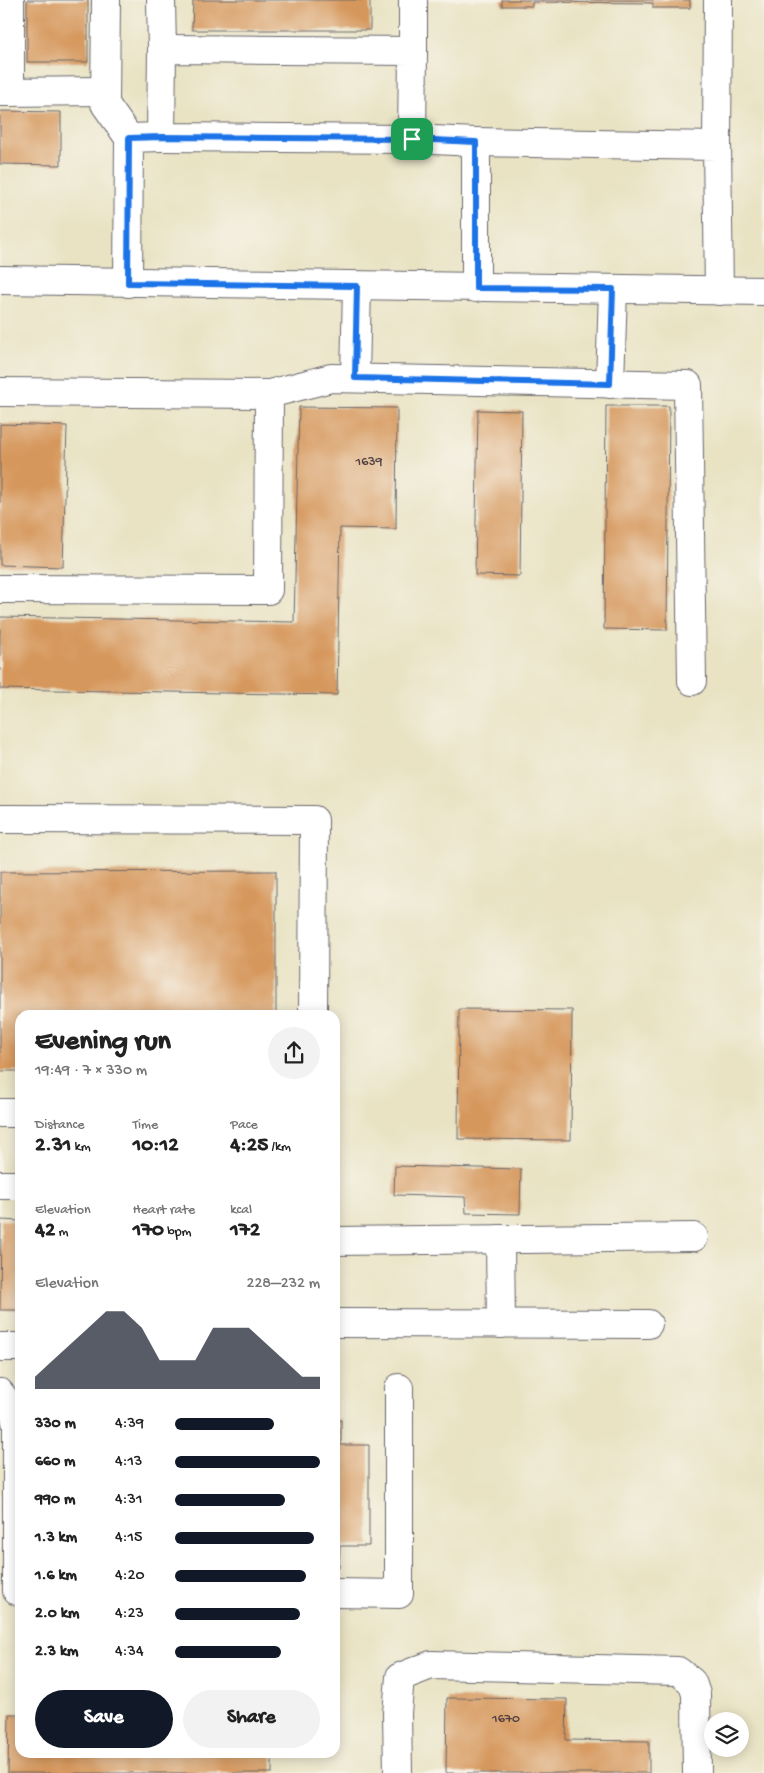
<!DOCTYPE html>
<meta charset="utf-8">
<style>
:root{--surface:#fff;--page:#f2f2f2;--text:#222;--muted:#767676;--accent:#111827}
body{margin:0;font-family:"Gochi Hand",sans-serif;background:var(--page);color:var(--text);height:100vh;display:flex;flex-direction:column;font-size:19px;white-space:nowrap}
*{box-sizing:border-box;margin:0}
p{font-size:16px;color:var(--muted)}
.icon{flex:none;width:28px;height:28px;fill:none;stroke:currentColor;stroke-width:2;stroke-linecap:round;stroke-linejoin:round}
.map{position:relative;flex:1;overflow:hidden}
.drawer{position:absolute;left:15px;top:1010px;width:325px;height:748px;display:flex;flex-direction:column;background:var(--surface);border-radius:15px;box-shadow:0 2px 12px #0003}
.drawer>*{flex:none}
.fabs{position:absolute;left:704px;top:1712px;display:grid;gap:10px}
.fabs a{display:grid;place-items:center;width:45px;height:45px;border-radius:50%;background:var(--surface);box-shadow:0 2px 12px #0003;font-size:25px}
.pin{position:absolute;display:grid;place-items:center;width:42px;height:42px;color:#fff;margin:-21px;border-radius:10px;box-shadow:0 2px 8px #0006}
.round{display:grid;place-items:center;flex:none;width:52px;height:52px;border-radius:26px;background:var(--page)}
.head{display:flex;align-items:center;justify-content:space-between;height:85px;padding:0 20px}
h1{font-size:28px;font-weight:800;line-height:38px}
.figures{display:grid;grid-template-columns:repeat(3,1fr);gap:8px;height:85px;padding:5px 20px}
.figures div{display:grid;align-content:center}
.figures b{font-size:21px;font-weight:800}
.figures small{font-size:14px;font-weight:400}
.figures p{font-size:14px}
.chart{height:140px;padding:10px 20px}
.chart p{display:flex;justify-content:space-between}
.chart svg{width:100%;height:90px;margin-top:5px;fill:var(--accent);opacity:.7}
.action{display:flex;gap:10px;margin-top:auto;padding:10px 20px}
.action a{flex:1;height:58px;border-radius:30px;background:var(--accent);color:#fff;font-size:20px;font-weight:800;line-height:58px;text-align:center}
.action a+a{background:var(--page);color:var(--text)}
ul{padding:0 20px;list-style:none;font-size:16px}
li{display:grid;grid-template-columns:80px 60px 1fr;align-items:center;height:38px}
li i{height:12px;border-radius:6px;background:var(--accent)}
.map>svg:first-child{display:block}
</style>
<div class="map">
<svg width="764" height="1773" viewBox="0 0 764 1773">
<rect width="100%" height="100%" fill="#f7f3e8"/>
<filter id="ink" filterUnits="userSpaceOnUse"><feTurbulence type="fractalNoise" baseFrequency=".02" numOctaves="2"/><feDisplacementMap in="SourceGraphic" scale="10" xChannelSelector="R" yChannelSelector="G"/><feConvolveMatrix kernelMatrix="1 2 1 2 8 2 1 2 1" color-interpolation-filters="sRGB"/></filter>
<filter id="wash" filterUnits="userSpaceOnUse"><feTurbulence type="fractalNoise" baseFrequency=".0096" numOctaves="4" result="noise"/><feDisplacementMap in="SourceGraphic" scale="20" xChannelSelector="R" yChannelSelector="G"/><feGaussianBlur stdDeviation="1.12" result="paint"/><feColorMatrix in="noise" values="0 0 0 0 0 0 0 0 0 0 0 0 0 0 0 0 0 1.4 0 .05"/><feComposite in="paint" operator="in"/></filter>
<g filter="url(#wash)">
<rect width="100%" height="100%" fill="#e9e3c4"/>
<g id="blocks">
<!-- building -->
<g fill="#d6975c">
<rect x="27" y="0" width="61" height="62"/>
<path d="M193,0h177v30h-178z"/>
<path d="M502,0h188v8h-37v-5l-121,-1v4h-30z"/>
<path d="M0,111l61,1v53l-61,-1z"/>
<path d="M606,406h63l-2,224 -63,-1z"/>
<path d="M299,407l98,1 -1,121 -56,-1 -3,167 -337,-6v-72l294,5z"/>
<path d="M478,410l44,1 -2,165 -45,-1z"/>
<path d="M0,424l67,2 -4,141 -63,-2z"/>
<path d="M276,871v144h-256v56h-20v-199z"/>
<path d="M459,1009l113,1 -1,130 -113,-1z"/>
<path d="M395,1166l126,3 -1,45 -54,-1 -1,-16 -71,-2z"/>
<path d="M1,1220l19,1v89h-20z"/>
<path d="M335,1420h6v25h28v101h-29l-1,22h-4z"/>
<path d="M447,1698l120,1 -1,41 83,1v32h-203z"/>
<path d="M9,1714h11v38h252v21h-264z"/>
</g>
</g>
</g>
<g filter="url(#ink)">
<use href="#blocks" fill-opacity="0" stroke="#68666b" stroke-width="1"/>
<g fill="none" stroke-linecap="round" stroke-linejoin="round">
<!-- minor casing -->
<g stroke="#68666b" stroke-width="30">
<g id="minor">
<path d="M10,0v92"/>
<path d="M106,0l-1,104 24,34"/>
<path d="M161,0l1,49"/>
<path d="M413,0v51"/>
<path d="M0,92l105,-1"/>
<path d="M412,139l1,-88 -251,-2 -1,88 251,2 64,3v146"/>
<path d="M476,142l241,4 2,145"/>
<path d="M717,146l1,-146"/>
<path d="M128,283l1,-145 32,-1"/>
<path d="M355,378l2,-92"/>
<path d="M610,384l3,-95"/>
<path d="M0,392l269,2"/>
<path d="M0,589l268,1 1,-196 62,-16 357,7 4,296"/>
<path d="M0,819l314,1 -1,195"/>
<path d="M0,1113h20"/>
<path d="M0,1185h20"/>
<path d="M500,1239l1,85"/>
<path d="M335,1241l359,-4"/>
<path d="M335,1323l313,1"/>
<path d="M0,1347h20"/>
<path d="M0,1393l14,18 3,15v165"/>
<path d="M335,1593l64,1v-206"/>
<path d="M398,1773l-1,-60 3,-36 31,-12 247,6 14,11 4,12 1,79"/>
</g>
</g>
<!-- major casing -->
<g stroke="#68666b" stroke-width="30">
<path id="major" d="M0,280l764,11"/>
</g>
<!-- minor -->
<use href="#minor" stroke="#fff" stroke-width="28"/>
<!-- major -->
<use href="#major" stroke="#fff" stroke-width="28"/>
</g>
</g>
<g fill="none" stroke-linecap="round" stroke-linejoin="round" filter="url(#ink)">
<!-- route casing -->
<g stroke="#fff" stroke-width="10">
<path id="route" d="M161,137l251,2 64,3v146l137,1 -3,95 -255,-6 2,-92 -229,-3 1,-145z"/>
</g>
<!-- route -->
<use href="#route" stroke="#1a73e8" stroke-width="6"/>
</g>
<g text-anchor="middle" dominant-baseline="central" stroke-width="4.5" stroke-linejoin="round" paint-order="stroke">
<!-- number labels -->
<g font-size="14" fill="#4f3f43">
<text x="369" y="462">1639</text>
<text x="506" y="1719">1670</text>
</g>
</g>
</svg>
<div class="fabs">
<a><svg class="icon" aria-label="layers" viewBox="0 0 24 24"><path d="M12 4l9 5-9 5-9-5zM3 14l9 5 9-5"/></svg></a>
</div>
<div class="pin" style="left:412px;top:139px;background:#1e9e55"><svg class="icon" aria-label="arrive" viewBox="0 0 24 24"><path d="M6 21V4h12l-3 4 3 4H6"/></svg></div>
<section class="drawer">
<div class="head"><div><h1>Evening run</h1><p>19:49 · 7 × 330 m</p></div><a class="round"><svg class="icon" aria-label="share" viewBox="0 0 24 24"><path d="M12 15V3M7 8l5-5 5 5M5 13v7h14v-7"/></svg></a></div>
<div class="figures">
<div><p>Distance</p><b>2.31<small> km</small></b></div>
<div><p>Time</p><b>10:12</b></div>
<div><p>Pace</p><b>4:25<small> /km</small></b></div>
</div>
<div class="figures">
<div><p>Elevation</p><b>42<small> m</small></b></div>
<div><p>Heart rate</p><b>170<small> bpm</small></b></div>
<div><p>kcal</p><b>172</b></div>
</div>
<div class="chart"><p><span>Elevation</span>228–232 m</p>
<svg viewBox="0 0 160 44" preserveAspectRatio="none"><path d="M0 44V38L10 30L20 22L30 14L40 6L50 6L60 14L70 30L80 30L90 30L100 14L110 14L120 14L130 22L140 30L150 38L160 38V44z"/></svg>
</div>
<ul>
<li><b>330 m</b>4:39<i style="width:68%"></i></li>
<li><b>660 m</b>4:13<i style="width:100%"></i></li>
<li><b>990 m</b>4:31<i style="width:76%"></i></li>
<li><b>1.3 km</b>4:15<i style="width:96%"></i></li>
<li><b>1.6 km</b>4:20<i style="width:90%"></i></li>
<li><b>2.0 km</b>4:23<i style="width:86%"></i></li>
<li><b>2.3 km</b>4:34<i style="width:73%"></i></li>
</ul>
<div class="action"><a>Save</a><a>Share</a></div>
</section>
</div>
